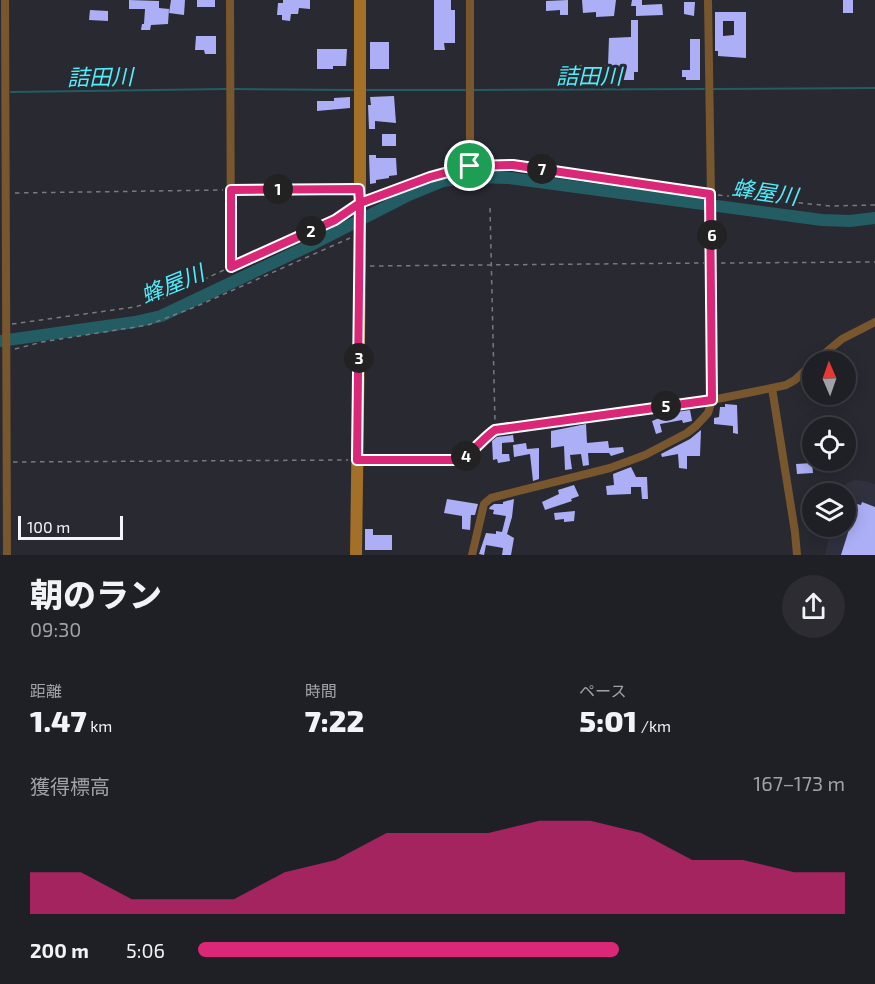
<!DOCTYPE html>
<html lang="ja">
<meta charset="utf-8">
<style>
:root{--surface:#1f1f26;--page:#2c2c32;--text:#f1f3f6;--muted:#a1a2a7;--line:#3c3d43;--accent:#db2777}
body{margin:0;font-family:"Exo 2","Noto Sans JP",sans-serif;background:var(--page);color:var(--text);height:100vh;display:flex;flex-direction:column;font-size:22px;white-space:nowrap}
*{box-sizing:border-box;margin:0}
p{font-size:20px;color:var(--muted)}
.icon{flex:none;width:33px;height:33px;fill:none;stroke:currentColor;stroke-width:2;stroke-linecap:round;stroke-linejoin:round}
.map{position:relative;height:555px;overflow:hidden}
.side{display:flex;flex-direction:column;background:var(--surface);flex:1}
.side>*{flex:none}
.needle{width:39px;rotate:358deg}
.buttons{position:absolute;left:802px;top:351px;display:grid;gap:12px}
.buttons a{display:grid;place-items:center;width:54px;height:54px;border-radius:50%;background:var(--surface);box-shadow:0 3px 15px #0003,0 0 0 2px var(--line);font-size:30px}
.scale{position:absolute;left:18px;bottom:15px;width:105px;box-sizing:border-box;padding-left:6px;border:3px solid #f4f4fa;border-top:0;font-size:16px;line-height:21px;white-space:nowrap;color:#f4f4fa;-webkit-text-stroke:4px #292932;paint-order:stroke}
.pin{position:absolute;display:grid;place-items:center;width:51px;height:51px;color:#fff;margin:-26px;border:3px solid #fff;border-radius:50%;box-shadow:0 2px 6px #0007}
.km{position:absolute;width:30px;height:30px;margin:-15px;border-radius:50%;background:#222;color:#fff;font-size:16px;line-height:30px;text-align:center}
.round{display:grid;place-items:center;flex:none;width:63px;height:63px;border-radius:32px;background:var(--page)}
.overview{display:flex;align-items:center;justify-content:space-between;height:102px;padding:0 30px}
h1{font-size:33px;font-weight:800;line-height:45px}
.metrics{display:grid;grid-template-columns:repeat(3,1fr);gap:9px;height:102px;padding:6px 30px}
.metrics div{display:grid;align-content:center}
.metrics b{font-size:30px;font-weight:800}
.metrics small{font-size:16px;font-weight:400}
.metrics p{font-size:16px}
.chart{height:168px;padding:12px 30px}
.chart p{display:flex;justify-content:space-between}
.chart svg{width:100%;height:108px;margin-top:6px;fill:var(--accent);opacity:.7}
ul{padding:0 30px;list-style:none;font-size:20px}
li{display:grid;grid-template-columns:96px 72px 1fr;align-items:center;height:45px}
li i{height:15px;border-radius:8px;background:var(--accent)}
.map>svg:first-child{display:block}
</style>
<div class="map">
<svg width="875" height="555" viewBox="0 0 875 555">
<rect width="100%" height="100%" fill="#292932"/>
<!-- built -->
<path fill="#30313f" d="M854,480l10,1 11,3v71h-50l6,-28 15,-1v-32l-8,-1 2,-6z"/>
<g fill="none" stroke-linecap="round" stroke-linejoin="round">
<!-- stream -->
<g stroke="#235d63" stroke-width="2">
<path d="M234,89l119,1"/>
<path d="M713,89l162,-1"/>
<path d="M367,90h98"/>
<path d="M474,90l230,-1"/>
<path d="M11,92l215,-3"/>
</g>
<!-- river -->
<path stroke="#235d63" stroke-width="12" d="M0,341l135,-19 26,-6 152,-72 96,-49 34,-14 29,-4 37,1 313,42 28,1 25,-3"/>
</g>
<!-- building -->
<g fill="#acaff5" fill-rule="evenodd">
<path d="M129,0l30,1v7l10,1 -1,15 -17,1 -1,5h-9l1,-6h2l1,-15h-16z"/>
<path d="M171,0h14l-1,15 -15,-2z"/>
<rect x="197" y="0" width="18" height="7"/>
<path d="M283,0h27v9l-11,-1 -1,6h-7l-1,7 -8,-1v-5h-5l1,-12h5z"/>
<path d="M434,0h17v10h4v33h-11l1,7h-11z"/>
<path d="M568,0v15h-8v-5l-14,1v-10z"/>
<path d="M582,0h34l-2,16 -18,1v-5l-13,1z"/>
<path d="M632,0h10v5l20,-1 1,11 -27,1v-10h-5z"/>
<rect x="843" y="0" width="10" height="13"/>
<path d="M684,2h11l-1,14 -10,-2z"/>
<path d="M90,10l18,1v10l-19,-1z"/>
<path d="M715,12h31v46l-28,-2v-5h-3zM723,21h11v14l-11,1z"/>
<path d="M631,20h7v52h-4v8h-26l-8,-2v-2h-16v-5h-17l-1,-5 3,-1h39l1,-27 22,-1z"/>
<path d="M196,36h20v18h-11l-1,-4h-9z"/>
<path d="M690,39h10v41h-14v-3h-4v-7h8z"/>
<rect x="370" y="42" width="19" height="27"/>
<path d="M317,49h30l-1,17h-13v3h-16z"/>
<path d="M394,96l2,27 -21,-2v8h-6l-1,-24h3l-1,-8z"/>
<path d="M350,97v11l-33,3v-10h17v-3z"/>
<rect x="382" y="134" width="14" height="12"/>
<path d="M369,155h7v3h20l1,17 -8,1v2l-13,2v3l-6,1z"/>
<path d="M725,404l12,1 1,29 -5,-1v-7l-19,-2v-6l5,-1 1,-10h5z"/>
<path d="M690,410l2,11 -9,2 -1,-3 -22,4 2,8 -6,2 -4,-13 10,-4 -1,-3z"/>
<path d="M586,424l1,19 21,-2 1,7 14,-1 1,5 -13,4 -2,-3h-21l1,12 -6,1 -2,-12 -11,1 2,14 -7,1 -1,-24 -13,2v-17z"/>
<path d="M701,430l-1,26h-13v13l-8,-1 -1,-14 -16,3 -1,-3 29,-15z"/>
<path d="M513,435l1,7 -12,1v11h7l1,7 -12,2 -1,-4 -4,1 -1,-19 5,-4z"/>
<path d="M526,443l1,6 12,-1v31l-6,2 -3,-27 -16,3 -1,-12z"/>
<path d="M812,463l1,10 -16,1 -1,-10z"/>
<path d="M631,467l5,10h11l1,22h-6l-1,-12h-10v7l-24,1 -1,-9 8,-1 -1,-11z"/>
<path d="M574,485l5,11 -8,3 1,2 -27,9 -3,-8 17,-8 -1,-4z"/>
<path d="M447,499l31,5 -3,11h-4l-1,15 -8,-1v-13l-18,-3z"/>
<path d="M514,499l-2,18 -5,17 7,4 -3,17h-9l1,-7 -17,-3 -2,10 -5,-1 7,-21 10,1v-3l6,1 4,-16 -13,-2 1,-4 -5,-1 1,-2 4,-3h9v-2z"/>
<path d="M862,502l13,5v48h-34l16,-51 4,1z"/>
<path d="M575,511l-1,10 -10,1v-3l-9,1 -1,-7z"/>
<path d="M365,529h8v6h19v15h-27z"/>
</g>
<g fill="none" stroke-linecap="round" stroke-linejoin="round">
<!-- path -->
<g stroke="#797981" stroke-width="1.5" stroke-dasharray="4.5 4.5" stroke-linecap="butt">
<path d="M477,166l36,-1 191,28"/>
<path d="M240,190l109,-1"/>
<path d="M15,193l208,-3"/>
<path d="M718,195l113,11 44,-1"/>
<path d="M371,199l59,-22 33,-9"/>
<path d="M490,208l5,215"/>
<path d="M239,263l96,-43 16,-11"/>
<path d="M721,263l154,-1"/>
<path d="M370,266l334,-3"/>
<path d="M12,324l123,-17 29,-9 60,-28"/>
<path d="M15,349l27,-7 106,-17 47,-18 155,-69"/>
<path d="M13,462l335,-2"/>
</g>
<!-- street -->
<g stroke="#78572e" stroke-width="8">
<path d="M5,0l2,555"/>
<path d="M230,0l1,267"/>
<path d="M470,166v-166"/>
<path d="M814,362l28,-23 33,-17"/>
<path d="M772,388l23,144 2,23"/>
<path d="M358,460h102c13,-7 22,-21 35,-29l217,-31 60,-12 14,-3 9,-5 18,-17"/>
<path d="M472,555l12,-51 7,-6 119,-30 35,-13 42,-22 9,-7 12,-13 4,-13v-137l-4,-263"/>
</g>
<!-- secondary -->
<path stroke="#a46f27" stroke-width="12" d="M356,555l4,-289v-266"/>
</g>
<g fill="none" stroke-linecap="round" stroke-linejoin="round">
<!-- route casing -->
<g stroke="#fff" stroke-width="12">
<path id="route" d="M470,166l-40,11 -70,26 -1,-14 -128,1v77l104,-47 25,-17 -3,257h102c14,-7 23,-21 36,-30l217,-30 -2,-206 -197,-29 -43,1"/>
</g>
<!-- route -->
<use href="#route" stroke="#db2777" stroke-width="8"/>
</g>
<g text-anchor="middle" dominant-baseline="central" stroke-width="6" stroke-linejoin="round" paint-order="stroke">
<!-- water labels -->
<g font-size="22" font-style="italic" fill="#4eeefb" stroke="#292932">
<text x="589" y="75">詰田川</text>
<text transform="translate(100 76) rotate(-1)">詰田川</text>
<text transform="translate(765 191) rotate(8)">蜂屋川</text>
<text transform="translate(172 283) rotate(-22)">蜂屋川</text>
</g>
</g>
</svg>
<div class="buttons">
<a><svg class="needle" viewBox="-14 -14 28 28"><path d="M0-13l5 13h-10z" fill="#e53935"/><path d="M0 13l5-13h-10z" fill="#a1a2a7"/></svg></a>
<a><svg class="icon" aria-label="locate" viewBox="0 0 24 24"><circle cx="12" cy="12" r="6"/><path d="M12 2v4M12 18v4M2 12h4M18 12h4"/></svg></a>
<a><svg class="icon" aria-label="layers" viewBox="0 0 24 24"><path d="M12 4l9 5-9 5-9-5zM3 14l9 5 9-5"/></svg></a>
</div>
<div class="scale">100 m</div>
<div class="pin" style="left:470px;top:166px;background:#1e9e55"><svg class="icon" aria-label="arrive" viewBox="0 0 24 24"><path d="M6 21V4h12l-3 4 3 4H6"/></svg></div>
<b class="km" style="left:278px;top:189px">1</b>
<b class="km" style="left:311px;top:231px">2</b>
<b class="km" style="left:359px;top:358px">3</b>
<b class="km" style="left:466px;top:456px">4</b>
<b class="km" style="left:666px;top:406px">5</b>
<b class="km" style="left:712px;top:235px">6</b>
<b class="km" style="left:542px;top:169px">7</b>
</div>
<section class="side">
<div class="overview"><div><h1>朝のラン</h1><p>09:30</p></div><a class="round"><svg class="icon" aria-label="share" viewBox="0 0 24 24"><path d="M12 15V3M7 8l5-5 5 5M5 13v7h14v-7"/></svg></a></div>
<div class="metrics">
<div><p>距離</p><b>1.47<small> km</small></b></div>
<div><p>時間</p><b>7:22</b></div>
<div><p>ペース</p><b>5:01<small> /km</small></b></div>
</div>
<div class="chart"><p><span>獲得標高</span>167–173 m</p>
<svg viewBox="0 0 160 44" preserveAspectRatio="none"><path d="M0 44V27L10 27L20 38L30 38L40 38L50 27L60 22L70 11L80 11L90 11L100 6L110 6L120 11L130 22L140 22L150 27L160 27V44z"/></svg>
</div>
<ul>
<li><b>200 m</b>5:06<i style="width:65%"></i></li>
</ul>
</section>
